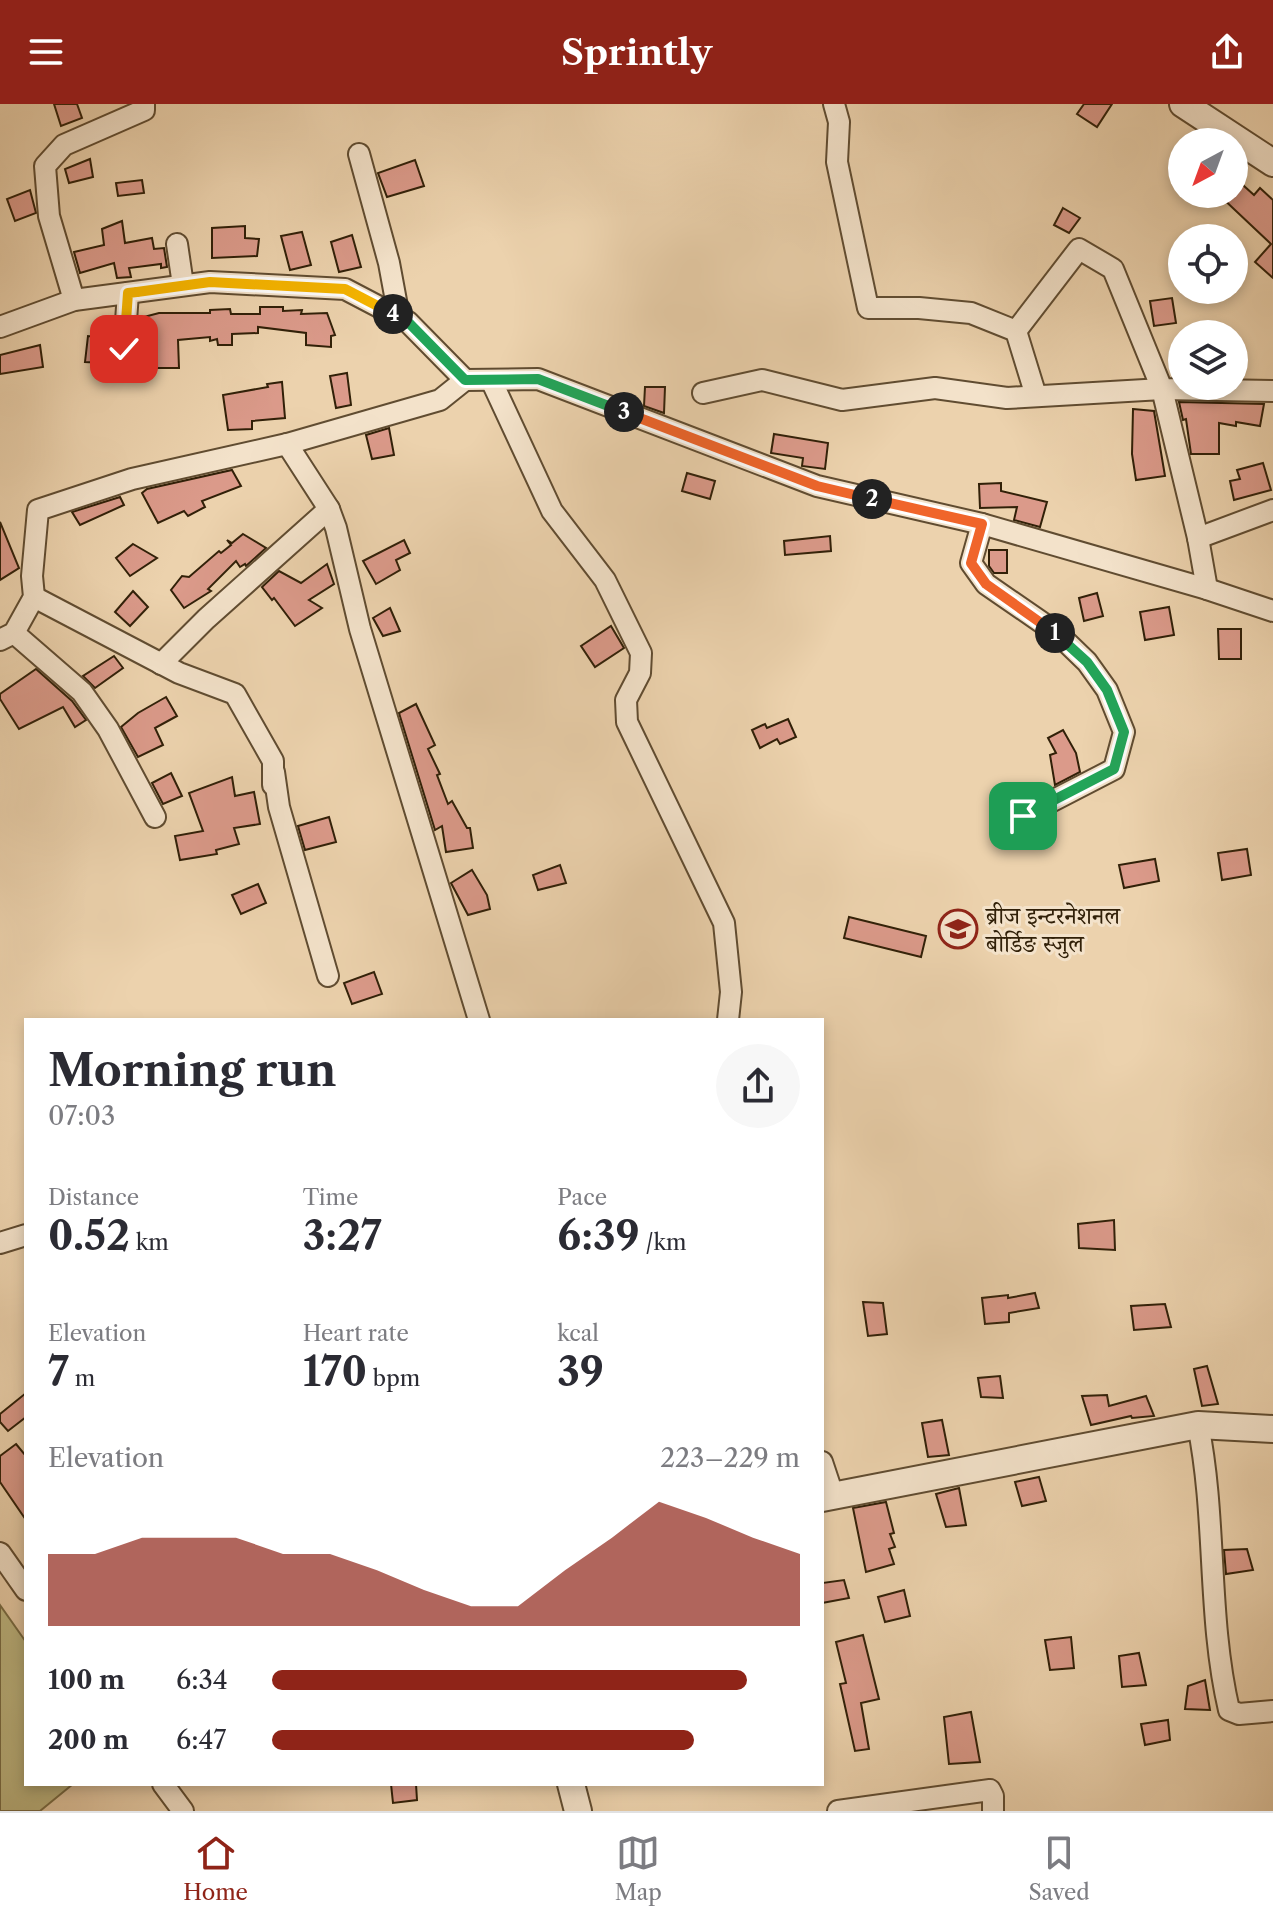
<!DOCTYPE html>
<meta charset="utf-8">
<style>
:root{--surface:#fff;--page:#f7f7f7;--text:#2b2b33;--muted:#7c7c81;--line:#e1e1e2;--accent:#8f2418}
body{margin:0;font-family:"Libre Caslon Text","Noto Serif Devanagari",serif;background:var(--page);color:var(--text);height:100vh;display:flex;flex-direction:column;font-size:30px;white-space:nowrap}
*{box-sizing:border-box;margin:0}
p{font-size:26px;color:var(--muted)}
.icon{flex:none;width:44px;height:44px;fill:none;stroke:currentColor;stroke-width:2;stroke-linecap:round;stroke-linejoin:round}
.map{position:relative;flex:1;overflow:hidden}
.sheet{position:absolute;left:24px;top:914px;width:800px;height:768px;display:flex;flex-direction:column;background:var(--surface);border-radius:0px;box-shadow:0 4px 12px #0003}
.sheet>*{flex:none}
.needle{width:52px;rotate:221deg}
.fabs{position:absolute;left:1168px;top:24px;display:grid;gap:16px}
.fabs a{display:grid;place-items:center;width:80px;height:80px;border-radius:50%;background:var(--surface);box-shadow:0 4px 12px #0003;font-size:40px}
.pin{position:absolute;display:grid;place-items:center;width:68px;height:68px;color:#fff;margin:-34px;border-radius:16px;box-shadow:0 4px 12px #0006}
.km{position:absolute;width:40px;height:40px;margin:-20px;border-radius:50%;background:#222;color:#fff;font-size:22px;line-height:40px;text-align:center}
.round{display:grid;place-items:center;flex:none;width:84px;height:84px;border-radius:42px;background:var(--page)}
.summary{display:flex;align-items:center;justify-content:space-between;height:136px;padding:0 24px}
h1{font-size:44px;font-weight:800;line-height:60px}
.figures{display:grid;grid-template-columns:repeat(3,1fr);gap:12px;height:136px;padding:8px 24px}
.figures div{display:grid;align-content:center}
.figures b{font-size:40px;font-weight:800}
.figures small{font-size:22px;font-weight:400}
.figures p{font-size:22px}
.chart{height:224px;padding:16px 24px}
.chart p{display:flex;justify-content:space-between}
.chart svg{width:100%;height:144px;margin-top:8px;fill:var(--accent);opacity:.7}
ul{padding:0 24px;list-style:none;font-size:26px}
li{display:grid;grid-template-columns:128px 96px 1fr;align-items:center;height:60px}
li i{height:20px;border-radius:10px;background:var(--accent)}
header{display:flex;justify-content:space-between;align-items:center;height:104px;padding:0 24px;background:var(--accent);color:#fff;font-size:36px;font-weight:800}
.dock{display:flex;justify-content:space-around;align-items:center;height:112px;border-top:2px solid var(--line);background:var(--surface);font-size:22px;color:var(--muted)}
.dock a{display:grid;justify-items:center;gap:4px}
.dock .selected{color:var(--accent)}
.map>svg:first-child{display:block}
</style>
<header><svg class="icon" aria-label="menu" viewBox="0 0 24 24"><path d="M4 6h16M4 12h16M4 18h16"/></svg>Sprintly<svg class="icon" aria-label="share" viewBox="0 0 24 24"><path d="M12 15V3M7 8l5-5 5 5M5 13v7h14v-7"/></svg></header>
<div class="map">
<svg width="1273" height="1707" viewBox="0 0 1273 1707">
<rect width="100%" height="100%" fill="#ecd2ad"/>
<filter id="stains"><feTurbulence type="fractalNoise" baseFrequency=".0025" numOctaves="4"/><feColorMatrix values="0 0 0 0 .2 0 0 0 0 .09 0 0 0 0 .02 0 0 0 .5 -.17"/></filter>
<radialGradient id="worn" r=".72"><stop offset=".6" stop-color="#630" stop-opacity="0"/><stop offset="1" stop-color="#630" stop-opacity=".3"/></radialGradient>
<!-- green -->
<path fill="#bfba85" stroke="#786d46" stroke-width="2" d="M0,1501l26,37v142h47l-33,27h-40z"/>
<!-- building -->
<g fill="#db9a8a" stroke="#312008" stroke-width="2">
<path d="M54,0h23l5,14 -21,8z"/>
<path d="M1084,0h28l-15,23 -20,-13z"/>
<path d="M90,55l3,18 -24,6 -4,-14z"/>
<path d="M415,56l9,26 -37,11 -9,-24z"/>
<path d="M1234,73l20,18 6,-7 13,12v78l-18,-16 16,-18 -53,-50h16z"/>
<path d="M142,76l2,13 -26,3 -2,-13z"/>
<path d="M30,86l6,23 -21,8 -8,-22z"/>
<path d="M1063,104l17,10 -11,15 -15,-8z"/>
<path d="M122,117l3,22 27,-5 2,11 10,-1 3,19 -6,1v-4l-32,4 2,9 -14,1 -3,-15 -34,10 -6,-21 30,-7 -2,-16z"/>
<path d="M245,122v12l14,1 -2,17 -45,2v-30z"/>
<path d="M302,128l9,33 -21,5 -9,-34z"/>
<path d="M352,131l9,32 -22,5 -8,-30z"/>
<path d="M1172,194l4,25 -22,3 -4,-25z"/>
<path d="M260,203h23v4l19,-1 -1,4 26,-1 8,22 -4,1v11l-25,-2v-12l-48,-6v6l-26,1v11h-14l-1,-6 -7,2v-4l-32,3 1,28h-39l1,7h-20v-6l-14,1v-7l-22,-1 3,-26 17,2 -1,12 7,1 5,8 6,3 8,-2 6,-7 7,1 -3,-36 19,-5h51v-3l20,-1 1,5h29z"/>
<path d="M40,241l3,22 -43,7v-19z"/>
<path d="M347,269l4,32 -15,3 -6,-32z"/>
<path d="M282,278l3,36 -33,3v8l-24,1 -5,-35 45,-8 -1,-3z"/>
<path d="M645,283h20l-1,26 -20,-7z"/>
<path d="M1179,298l85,2 -4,22 -24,-4v4l-17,-3v31h-28l-5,-35 -3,1z"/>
<path d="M1133,305l21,2 11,65 -29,4 -4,-26z"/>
<path d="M389,324l5,27 -22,4 -6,-24z"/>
<path d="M774,330l54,9 -3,26 -23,-3 1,-8 -32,-5z"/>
<path d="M1263,359l8,27 -37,10 -4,-19 10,-2 -3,-9z"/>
<path d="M232,366l9,16 -39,15 3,6 -17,9 -4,-5 -26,12 -16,-30 5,-4z"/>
<path d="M687,369l28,8 -5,18 -28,-8z"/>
<path d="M1001,379v8l46,11 -7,25 -26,-7 3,-13 -37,1 -1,-24z"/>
<path d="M120,393l4,8 -44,20 -8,-13z"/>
<path d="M0,418l19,46 -19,12z"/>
<path d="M243,430l23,14 -20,18 -1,-2 -5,3 -4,-6 -28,28 3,2 -27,17 -13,-18 11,-14 7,1 30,-26 2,2 10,-8 -4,-5 5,3z"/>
<path d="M830,432l1,15 -46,4 -1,-14z"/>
<path d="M404,436l6,13 -14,7 4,10 -24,14 -13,-23z"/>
<path d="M133,440l24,14 -27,18 -14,-18z"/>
<path d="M989,446h18v23h-13l-5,-7z"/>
<path d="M327,460l7,20 -25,16 13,8 -27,18 -21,-28 -2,2 -10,-13 17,-16 22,12z"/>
<path d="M133,487l15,16 -18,19 -15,-14z"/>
<path d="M1097,489l6,23 -19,5 -5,-23z"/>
<path d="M1169,503l5,28 -29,5 -5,-28z"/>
<path d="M390,504l10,23 -17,5 -10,-18z"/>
<path d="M611,522l13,22 -29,19 -14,-21z"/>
<path d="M1218,525h23v30h-22z"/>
<path d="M114,552l9,12 -28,20 -12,-12z"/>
<path d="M36,565l36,32 14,19 -11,7 -12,-20 -44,22 -19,-30v-5z"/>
<path d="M166,593l11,19 -22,12 8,17 -25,12 -17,-30 17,-14z"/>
<path d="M416,600l19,41 -7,4 12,25 -3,1 11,29 4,-3 15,27h3l3,20 -27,4 -4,-26 -7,4 -36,-117z"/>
<path d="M788,615l8,18 -16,7 -3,-5 -17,9 -8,-18 13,-6 2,4z"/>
<path d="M1063,626l13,23 4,19 -25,13 -5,-30 6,-2 -8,-15z"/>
<path d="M171,669l11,23 -19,8 -11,-21z"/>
<path d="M232,673l3,19 19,-4 6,32 -26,4 5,16 -23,6 1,4 -37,6 -5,-24 28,-5 -14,-38z"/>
<path d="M329,713l7,25 -31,8 -7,-24z"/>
<path d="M1247,745l4,26 -29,5 -4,-27z"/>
<path d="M1155,755l4,22 -35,7 -5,-23z"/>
<path d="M560,761l6,18 -28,7 -5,-15z"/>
<path d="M472,766l15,25 3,14 -22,6 -17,-32z"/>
<path d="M258,780l8,19 -25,11 -9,-19z"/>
<path d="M849,813l77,19 -5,21 -77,-19z"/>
<path d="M374,868l8,22 -30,10 -8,-21z"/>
<path d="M1114,1116l1,30 -36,-2 -1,-24z"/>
<path d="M1035,1189l4,15 -30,5v9l-24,2 -3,-26 26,-3v3z"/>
<path d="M863,1198l20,1 4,31 -19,2z"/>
<path d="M1165,1200l6,23 -37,3 -3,-24z"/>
<path d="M1207,1262l11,38 -16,2 -8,-37z"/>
<path d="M1000,1272l3,22 -22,-1 -3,-19z"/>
<path d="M26,1289v24l-18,14 -8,-9v-8z"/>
<path d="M1107,1291l2,11 37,-10 8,20 -22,2 -1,-2 -40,9 -9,-29z"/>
<path d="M942,1316l7,35 -21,2 -6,-34z"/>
<path d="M16,1340l10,12v64l-26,-38v-26z"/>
<path d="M1039,1373l7,24 -24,5 -7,-24z"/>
<path d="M959,1384l7,37 -20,2 -10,-33z"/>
<path d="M886,1398l8,31 -4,1 5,13 -6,2 5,15 -28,8 -13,-64z"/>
<path d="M1247,1445l6,21 -27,4 -2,-24z"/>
<path d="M844,1476l5,18 -27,5v-20z"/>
<path d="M904,1486l6,26 -25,6 -7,-25z"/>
<path d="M863,1531l16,64 -18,4 8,46 -14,2 -15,-67 6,-1 -10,-41z"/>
<path d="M1071,1533l3,31 -24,2 -5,-30z"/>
<path d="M1139,1549l7,32 -24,2 -3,-31z"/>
<path d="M1205,1576l5,30 -25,-1 3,-23z"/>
<path d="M971,1608l9,50 -31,2 -5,-47z"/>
<path d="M1168,1616l2,20 -25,5 -4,-21z"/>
<path d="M391,1680h25l1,16 -24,3z"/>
</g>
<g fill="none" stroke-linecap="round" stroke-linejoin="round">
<!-- minor casing -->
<g stroke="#604c31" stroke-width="24">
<g id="minor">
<path d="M834,0l5,18 -2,40 31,146h51l52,5 45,18 20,65"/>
<path d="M359,50l30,109 10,54"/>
<path d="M177,140l6,41"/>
<path d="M74,196l-25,-84 -4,-50 19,-21 80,-35v-6"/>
<path d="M0,223l74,-27 136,-18 135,7 63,33 57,58 73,-1 279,107 165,38 225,65 66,22"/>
<path d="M1016,227l63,-82 34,20 49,120 111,2"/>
<path d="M124,245l4,-56"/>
<path d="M491,276l61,131 53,69 36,73 -1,20 -14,27 1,22 97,201 7,69 -3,28"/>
<path d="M703,289l59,-13 80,20 93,-12 72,10 155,-9 36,149 9,51"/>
<path d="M329,405l7,19 24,101 119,391"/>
<path d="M982,420l-11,39 15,21 71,49 30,29 20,28 17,42 -10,37 -91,47"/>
<path d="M1198,434l75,-28"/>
<path d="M34,493l145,76 56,21 38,67v24"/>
<path d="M14,529l68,59 26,37 47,88"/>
<path d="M0,536l14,-7 20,-36 -2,-21 6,-66 94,-31 155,-35 153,-44 25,-20"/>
<path d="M161,560l45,-45 123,-110 -42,-65"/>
<path d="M274,668l5,35 49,169"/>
<path d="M0,1139l26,-8"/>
<path d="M1198,1321c19,94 9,191 31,285l10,4 34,-3"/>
<path d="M822,1358l11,33"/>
<path d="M0,1449l26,37"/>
<path d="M163,1680l20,27"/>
<path d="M838,1707l152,-21 3,6v15"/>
</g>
</g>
<!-- tertiary casing -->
<g stroke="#604c31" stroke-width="30">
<g id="tertiary">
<path d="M1183,0l90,59"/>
<path d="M822,1394l376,-73 75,4"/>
<path d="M571,1680l7,27"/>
</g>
</g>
<!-- minor -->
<use href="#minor" stroke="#f3e2ca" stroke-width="20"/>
<!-- tertiary -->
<use href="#tertiary" stroke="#f3e2ca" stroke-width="26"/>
</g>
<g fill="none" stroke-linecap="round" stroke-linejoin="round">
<!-- split-1 casing -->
<g stroke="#fff" stroke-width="16">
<path id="split-1" d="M1023,712l91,-47 10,-37 -17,-42 -20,-28 -32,-29"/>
</g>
<!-- split-2 casing -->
<g stroke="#fff" stroke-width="16">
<path id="split-2" d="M872,395l110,25 -11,39 15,21 69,49"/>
</g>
<!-- split-3 casing -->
<g stroke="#fff" stroke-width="16">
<path id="split-3" d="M624,308l193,74 55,13"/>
</g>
<!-- split-4 casing -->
<g stroke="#fff" stroke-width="16">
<path id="split-4" d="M393,210l15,8 57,58 73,-1 86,33"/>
</g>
<!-- split-5 casing -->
<g stroke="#fff" stroke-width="16">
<path id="split-5" d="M137,188l73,-10 135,7 48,25"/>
</g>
<!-- split-6 casing -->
<g stroke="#fff" stroke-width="16">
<path id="split-6" d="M124,245l4,-56 9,-1"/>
</g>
<!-- split-1 -->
<use href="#split-1" stroke="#22a559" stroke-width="10"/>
<!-- split-2 -->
<use href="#split-2" stroke="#f0652b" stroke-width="10"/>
<!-- split-3 -->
<use href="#split-3" stroke="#f0652b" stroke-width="10"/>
<!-- split-4 -->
<use href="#split-4" stroke="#22a559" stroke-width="10"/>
<!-- split-5 -->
<use href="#split-5" stroke="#f5b400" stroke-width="10"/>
<!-- split-6 -->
<use href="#split-6" stroke="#f5b400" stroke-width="10"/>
</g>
<!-- icons -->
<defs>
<g id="school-ring" transform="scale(2)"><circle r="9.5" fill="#f3e2ca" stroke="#8f2418" stroke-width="1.5"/><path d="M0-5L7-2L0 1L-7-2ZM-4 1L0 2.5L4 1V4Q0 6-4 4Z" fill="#8f2418"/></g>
</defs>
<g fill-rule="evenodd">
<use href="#school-ring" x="958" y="825"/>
</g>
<g text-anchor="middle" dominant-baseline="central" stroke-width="6" stroke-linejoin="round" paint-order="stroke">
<!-- poi labels -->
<g font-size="24" fill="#312008" stroke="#f3e2ca" text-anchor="start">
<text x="986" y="811">ब्रीज इन्टरनेशनल<tspan x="986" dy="28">बोर्डिङ स्जुल</tspan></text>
</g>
</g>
<rect width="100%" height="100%" filter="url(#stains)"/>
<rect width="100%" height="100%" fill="url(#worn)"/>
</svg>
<div class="fabs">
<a><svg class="needle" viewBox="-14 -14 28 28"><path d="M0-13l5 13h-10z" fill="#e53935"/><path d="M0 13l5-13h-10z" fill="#7c7c81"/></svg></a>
<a><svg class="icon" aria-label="locate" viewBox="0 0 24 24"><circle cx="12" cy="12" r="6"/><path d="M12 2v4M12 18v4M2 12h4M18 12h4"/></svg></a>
<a><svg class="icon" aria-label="layers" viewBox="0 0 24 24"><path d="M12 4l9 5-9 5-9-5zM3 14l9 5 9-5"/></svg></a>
</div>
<div class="pin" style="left:1023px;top:712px;background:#1e9e55"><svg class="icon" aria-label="arrive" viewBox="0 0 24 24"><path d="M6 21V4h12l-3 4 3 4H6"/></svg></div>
<div class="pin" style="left:124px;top:245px;background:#d93025"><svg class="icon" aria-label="check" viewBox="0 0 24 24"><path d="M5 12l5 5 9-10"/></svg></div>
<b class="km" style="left:1055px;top:529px">1</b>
<b class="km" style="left:872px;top:395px">2</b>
<b class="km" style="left:624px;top:308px">3</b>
<b class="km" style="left:393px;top:210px">4</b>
<section class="sheet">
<div class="summary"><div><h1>Morning run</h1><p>07:03</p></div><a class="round"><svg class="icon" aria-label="share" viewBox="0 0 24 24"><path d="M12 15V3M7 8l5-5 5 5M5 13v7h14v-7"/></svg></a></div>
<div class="figures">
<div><p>Distance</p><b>0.52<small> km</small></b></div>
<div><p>Time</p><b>3:27</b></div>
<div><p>Pace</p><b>6:39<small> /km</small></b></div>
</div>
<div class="figures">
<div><p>Elevation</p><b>7<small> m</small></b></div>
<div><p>Heart rate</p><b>170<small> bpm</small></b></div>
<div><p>kcal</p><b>39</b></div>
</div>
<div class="chart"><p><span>Elevation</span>223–229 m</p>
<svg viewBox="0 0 160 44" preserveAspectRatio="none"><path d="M0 44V22L10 22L20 17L30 17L40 17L50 22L60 22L70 27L80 33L90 38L100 38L110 27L120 17L130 6L140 11L150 17L160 22V44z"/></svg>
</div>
<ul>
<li><b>100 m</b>6:34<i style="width:90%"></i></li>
<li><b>200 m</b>6:47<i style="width:80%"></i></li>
</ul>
</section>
</div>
<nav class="dock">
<a class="selected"><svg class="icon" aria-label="home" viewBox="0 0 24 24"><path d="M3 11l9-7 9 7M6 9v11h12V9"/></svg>Home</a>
<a><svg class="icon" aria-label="map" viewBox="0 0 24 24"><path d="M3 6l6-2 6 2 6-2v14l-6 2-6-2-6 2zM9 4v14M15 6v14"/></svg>Map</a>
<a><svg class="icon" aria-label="saved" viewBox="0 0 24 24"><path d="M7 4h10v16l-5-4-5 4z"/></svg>Saved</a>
</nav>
